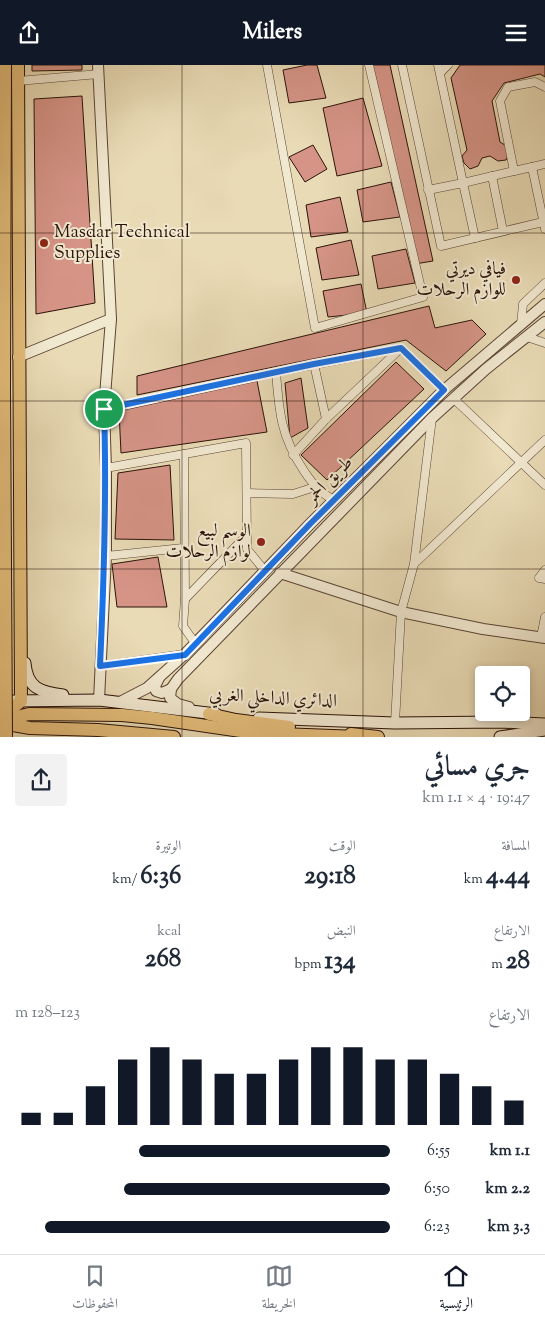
<!DOCTYPE html>
<html lang="ar">
<meta charset="utf-8">
<style>
:root{--surface:#fff;--page:#f2f2f3;--text:#1f2937;--muted:#747a83;--line:#e0e1e3;--accent:#111827}
body{margin:0;font-family:"Sorts Mill Goudy",Amiri,serif;background:var(--page);color:var(--text);direction:rtl;height:100vh;display:flex;flex-direction:column;font-size:19px;white-space:nowrap}
*{box-sizing:border-box;margin:0}
p{font-size:16px;color:var(--muted)}
.icon{flex:none;width:28px;height:28px;fill:none;stroke:currentColor;stroke-width:2;stroke-linecap:round;stroke-linejoin:round}
.map{position:relative;height:672px;overflow:hidden;direction:ltr}
.panel{display:flex;flex-direction:column;background:var(--surface);flex:1}
.panel>*{flex:none}
.fabs{position:absolute;left:475px;top:601px;display:grid;gap:10px}
.fabs a{display:grid;place-items:center;width:55px;height:55px;border-radius:5px;background:var(--surface);box-shadow:0 2px 8px #0003;font-size:25px}
.pin{position:absolute;display:grid;place-items:center;width:42px;height:42px;color:#fff;margin:-21px;border:2px solid #fff;border-radius:50%;box-shadow:0 1px 5px #0007}
.round{display:grid;place-items:center;flex:none;width:52px;height:52px;border-radius:5px;background:var(--page)}
.summary{display:flex;align-items:center;justify-content:space-between;height:85px;padding:0 15px}
h1{font-size:28px;font-weight:700;line-height:38px}
.stats{display:grid;grid-template-columns:repeat(3,1fr);gap:8px;height:85px;padding:5px 15px}
.stats div{display:grid;align-content:center}
.stats b{font-size:25px;font-weight:700}
.stats small{font-size:14px;font-weight:400}
.stats p{font-size:14px}
.chart{height:140px;padding:10px 15px}
.chart p{display:flex;justify-content:space-between}
.chart svg{width:100%;height:90px;margin-top:5px;stroke:var(--accent);stroke-width:6}
ul{padding:0 15px;list-style:none;font-size:16px}
li{display:grid;grid-template-columns:80px 60px 1fr;align-items:center;height:38px}
li i{height:12px;border-radius:6px;background:var(--accent)}
header{display:flex;justify-content:space-between;align-items:center;height:65px;padding:0 15px;background:var(--accent);color:#fff;font-size:22px;font-weight:700}
.dock{display:flex;justify-content:space-around;align-items:center;height:70px;border-top:1px solid var(--line);background:var(--surface);font-size:14px;color:var(--muted)}
.dock a{display:grid;justify-items:center;gap:2px}
.dock .current{color:var(--accent)}
.map>svg:first-child{display:block}
</style>
<header><svg class="icon" aria-label="menu" viewBox="0 0 24 24"><path d="M4 6h16M4 12h16M4 18h16"/></svg>Milers<svg class="icon" aria-label="share" viewBox="0 0 24 24"><path d="M12 15V3M7 8l5-5 5 5M5 13v7h14v-7"/></svg></header>
<div class="map">
<svg width="545" height="672" viewBox="0 0 545 672">
<rect width="100%" height="100%" fill="#e9dbb6"/>
<filter id="stains"><feTurbulence type="fractalNoise" baseFrequency=".004" numOctaves="4"/><feColorMatrix values="0 0 0 0 .2 0 0 0 0 .09 0 0 0 0 .02 0 0 0 .5 -.17"/></filter>
<radialGradient id="worn" r=".72"><stop offset=".6" stop-color="#630" stop-opacity="0"/><stop offset="1" stop-color="#630" stop-opacity=".3"/></radialGradient>
<!-- building -->
<g fill="#d69487" stroke="#2a1308">
<path d="M32,0h50v5l-50,1z"/>
<path d="M307,0h10l9,33 -37,5 -6,-33z"/>
<path d="M372,0h18l43,196 -18,3z"/>
<path d="M460,0h85v12l-5,-3 -36,9 -12,18 8,41 8,5 1,7 -3,6 -8,1 -8,-5 -8,2 -4,8 -8,3 -6,-6 -2,-7 5,-6 -16,-72z"/>
<path d="M82,31l13,207 -59,11 -2,-215z"/>
<path d="M363,33l19,68 -45,10 -14,-68z"/>
<path d="M313,80l14,24 -22,13 -16,-25z"/>
<path d="M391,117l9,35 -37,5 -6,-32z"/>
<path d="M340,132l8,35 -37,5 -5,-32z"/>
<path d="M351,175l8,35 -37,5 -6,-32z"/>
<path d="M406,184l9,34 -37,6 -6,-33z"/>
<path d="M361,219l6,29 -39,4 -5,-26z"/>
<path d="M429,241l6,22 37,-8 14,14 -40,37 -40,-31 -269,55v-19z"/>
<path d="M396,297l28,27 -97,91 -26,-25z"/>
<path d="M301,313l7,50 -18,10 -5,-55z"/>
<path d="M257,316l10,51 -146,21 -2,-42z"/>
<path d="M170,400l4,75 -59,-1 3,-66z"/>
<path d="M158,492l9,50h-50l-5,-43z"/>
</g>
<g fill="none" stroke-linecap="round" stroke-linejoin="round">
<!-- minor casing -->
<g stroke="#5a4534" stroke-width="9">
<g id="minor">
<path d="M267,0l48,263 108,-31 -54,-232"/>
<path d="M402,0l39,181 102,-24"/>
<path d="M438,0l25,118 51,-12"/>
<path d="M440,8l8,-8"/>
<path d="M18,16l81,-7"/>
<path d="M545,99l-13,3 13,62"/>
<path d="M532,102l-18,4 -14,-70 8,-14 27,-5 10,5"/>
<path d="M492,111l11,55"/>
<path d="M428,125l35,-7 12,55"/>
<path d="M521,260l2,-21 22,-21"/>
<path d="M527,272l18,6"/>
<path d="M314,299l12,55"/>
<path d="M276,307l125,-24"/>
<path d="M453,333l92,87"/>
<path d="M104,344l172,-37c3,40 5,65 28,99 8,12 16,22 30,29"/>
<path d="M184,389l1,145 -2,27 12,17"/>
<path d="M293,390l33,-36 75,-71 43,42"/>
<path d="M106,403l140,-25 1,106 18,22"/>
<path d="M247,428l46,1 22,-7"/>
<path d="M106,491l77,-8"/>
<path d="M414,499l131,-124"/>
<path d="M545,505l-6,8 6,1"/>
<path d="M185,534l62,-64"/>
<path d="M541,572l4,-20"/>
<path d="M100,601l85,-12"/>
<path d="M395,658l6,-111 13,-48 18,-146"/>
</g>
</g>
<!-- tertiary casing -->
<g stroke="#5a4534" stroke-width="12">
<g id="tertiary">
<path d="M18,292l93,-38 -13,-254"/>
<path d="M280,508l121,39 82,17 62,9"/>
<path d="M159,613l-4,8 1,5 6,2 9,-4"/>
<path d="M99,635l7,-144v-88l-2,-59 7,-90"/>
<path d="M120,637l27,-14 38,-34 125,-130 134,-134 101,-86"/>
<path d="M189,642l-11,-3 -8,-6 1,-9 7,-10 254,-261 54,-49 59,-47"/>
</g>
</g>
<!-- secondary casing -->
<g stroke="#2a1308" stroke-width="13">
<g id="secondary">
<path d="M25,598c2,25 15,29 38,32"/>
<path d="M13,636l86,-1 117,14"/>
<path d="M259,653l136,5 105,-1 45,2"/>
<path d="M500,672l45,-7"/>
</g>
</g>
<!-- primary casing -->
<g stroke="#2a1308" stroke-width="14">
<g id="primary">
<path d="M209,649l27,6 53,7"/>
<path d="M0,654l21,-18 -3,-636"/>
<path d="M1,656l28,-7 93,1 30,3 102,15 105,4"/>
<path d="M2,658l28,5 68,2 76,7"/>
<path d="M351,669l27,3"/>
</g>
</g>
<!-- trunk casing -->
<g stroke="#2a1308" stroke-width="14">
<path id="trunk" d="M4,325l1,-325"/>
</g>
<!-- minor -->
<use href="#minor" stroke="#f1e8d0" stroke-width="8"/>
<!-- tertiary -->
<use href="#tertiary" stroke="#f1e8d0" stroke-width="10"/>
<!-- secondary -->
<use href="#secondary" stroke="#f1e8d0" stroke-width="11"/>
<!-- primary -->
<use href="#primary" stroke="#e4be7b" stroke-width="12"/>
<!-- trunk -->
<use href="#trunk" stroke="#e4be7b" stroke-width="12"/>
<!-- trunk-bridge casing -->
<g stroke="#2a1308" stroke-width="14" stroke-linecap="butt">
<path id="trunk-bridge" d="M4,325l2,347"/>
</g>
<!-- trunk-bridge -->
<use href="#trunk-bridge" stroke="#e4be7b" stroke-width="12"/>
</g>
<g fill="none" stroke-linecap="round" stroke-linejoin="round">
<!-- route casing -->
<g stroke="#fff" stroke-width="10">
<path id="route" d="M401,283l43,42 -134,134 -125,131 -85,11c4,-86 7,-171 4,-257l210,-45z"/>
</g>
<!-- route -->
<use href="#route" stroke="#1a73e8" stroke-width="6"/>
</g>
<!-- grid -->
<path fill="none" stroke="#2a1308" stroke-width="1" stroke-opacity="0.55" d="M182,0v672M363,0v672M0,168h545M0,336h545M0,504h545"/>
<!-- markers -->
<g fill="#8f2418" stroke="#f1e8d0" stroke-width="2">
<circle cx="44" cy="178" r="5"/>
<circle cx="516" cy="215" r="5"/>
<circle cx="261" cy="477" r="5"/>
</g>
<g text-anchor="middle" dominant-baseline="central" stroke-width="4" stroke-linejoin="round" paint-order="stroke">
<!-- poi labels -->
<g font-size="18" fill="#2a1308" stroke="#f1e8d0" text-anchor="end">
<text x="54" y="168" text-anchor="start">Masdar Technical<tspan x="54" dy="21">Supplies</tspan></text>
<text x="506" y="205">فيافي ديرتي<tspan x="506" dy="21">للوازم الرحلات</tspan></text>
<text x="251" y="467">الوسم لبيع<tspan x="251" dy="21">لوازم الرحلات</tspan></text>
</g>
<!-- street labels -->
<g font-size="18" fill="#2a1308" stroke="#f1e8d0">
<text transform="translate(330 416) rotate(-45)">طريق الحمر</text>
<text transform="translate(273 634) rotate(3)">الدائري الداخلي الغربي</text>
</g>
</g>
<rect width="100%" height="100%" filter="url(#stains)"/>
<rect width="100%" height="100%" fill="url(#worn)"/>
</svg>
<div class="fabs">
<a><svg class="icon" aria-label="locate" viewBox="0 0 24 24"><circle cx="12" cy="12" r="6"/><path d="M12 2v4M12 18v4M2 12h4M18 12h4"/></svg></a>
</div>
<div class="pin" style="left:104px;top:344px;background:#1e9e55"><svg class="icon" aria-label="arrive" viewBox="0 0 24 24"><path d="M6 21V4h12l-3 4 3 4H6"/></svg></div>
</div>
<section class="panel">
<div class="summary"><div><h1>جري مسائي</h1><p>19:47 · 4 × 1.1 km</p></div><a class="round"><svg class="icon" aria-label="share" viewBox="0 0 24 24"><path d="M12 15V3M7 8l5-5 5 5M5 13v7h14v-7"/></svg></a></div>
<div class="stats">
<div><p>المسافة</p><b>4.44<small> km</small></b></div>
<div><p>الوقت</p><b>29:18</b></div>
<div><p>الوتيرة</p><b>6:36<small> /km</small></b></div>
</div>
<div class="stats">
<div><p>الارتفاع</p><b>28<small> m</small></b></div>
<div><p>النبض</p><b>134<small> bpm</small></b></div>
<div><p>kcal</p><b>268</b></div>
</div>
<div class="chart"><p><span>الارتفاع</span>123–128 m</p>
<svg viewBox="0 0 160 44" preserveAspectRatio="none"><path d="M5 44V38M15 44V38M25 44V25M35 44V12M45 44V6M55 44V12M65 44V19M75 44V19M85 44V12M95 44V6M105 44V6M115 44V12M125 44V12M135 44V19M145 44V25M155 44V32"/></svg>
</div>
<ul>
<li><b>1.1 km</b>6:55<i style="width:67%"></i></li>
<li><b>2.2 km</b>6:50<i style="width:71%"></i></li>
<li><b>3.3 km</b>6:23<i style="width:92%"></i></li>
</ul>
</section>
<nav class="dock">
<a class="current"><svg class="icon" aria-label="home" viewBox="0 0 24 24"><path d="M3 11l9-7 9 7M6 9v11h12V9"/></svg>الرئيسية</a>
<a><svg class="icon" aria-label="map" viewBox="0 0 24 24"><path d="M3 6l6-2 6 2 6-2v14l-6 2-6-2-6 2zM9 4v14M15 6v14"/></svg>الخريطة</a>
<a><svg class="icon" aria-label="saved" viewBox="0 0 24 24"><path d="M7 4h10v16l-5-4-5 4z"/></svg>المحفوظات</a>
</nav>
